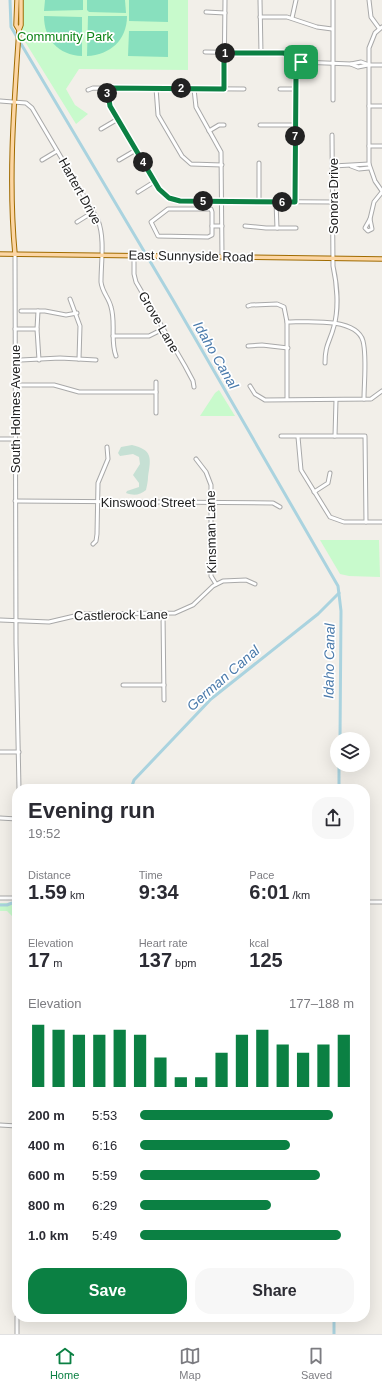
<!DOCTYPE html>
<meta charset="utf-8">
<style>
:root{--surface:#fff;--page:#f7f7f7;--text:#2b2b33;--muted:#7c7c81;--line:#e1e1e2;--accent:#0b8043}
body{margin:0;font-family:Arial,sans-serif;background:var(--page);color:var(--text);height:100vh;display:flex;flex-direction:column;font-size:15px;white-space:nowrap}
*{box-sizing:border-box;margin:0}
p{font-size:13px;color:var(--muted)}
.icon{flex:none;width:22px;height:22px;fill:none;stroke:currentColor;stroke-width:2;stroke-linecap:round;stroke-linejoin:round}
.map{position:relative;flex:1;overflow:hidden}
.sheet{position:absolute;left:12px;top:784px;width:358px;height:538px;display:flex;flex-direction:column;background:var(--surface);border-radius:16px;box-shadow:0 4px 16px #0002}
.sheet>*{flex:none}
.fabs{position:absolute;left:330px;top:732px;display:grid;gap:8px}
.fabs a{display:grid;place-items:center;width:40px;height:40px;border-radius:50%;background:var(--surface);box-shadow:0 4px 16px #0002;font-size:20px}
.pin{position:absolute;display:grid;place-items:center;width:34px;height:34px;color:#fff;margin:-17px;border-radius:8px;box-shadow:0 2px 6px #0006}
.km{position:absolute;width:20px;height:20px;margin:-10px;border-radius:50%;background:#222;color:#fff;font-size:11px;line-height:20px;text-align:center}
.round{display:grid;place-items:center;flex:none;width:42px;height:42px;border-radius:16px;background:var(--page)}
.summary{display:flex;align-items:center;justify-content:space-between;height:68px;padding:0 16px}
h1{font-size:22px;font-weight:700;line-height:30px}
.metrics{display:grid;grid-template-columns:repeat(3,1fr);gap:6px;height:68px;padding:4px 16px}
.metrics div{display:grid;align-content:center}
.metrics b{font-size:20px;font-weight:700}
.metrics small{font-size:11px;font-weight:400}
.metrics p{font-size:11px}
.chart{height:112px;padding:8px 16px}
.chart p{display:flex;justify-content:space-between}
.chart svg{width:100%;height:72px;margin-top:4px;stroke:var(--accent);stroke-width:6}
.action{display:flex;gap:8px;margin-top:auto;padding:8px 16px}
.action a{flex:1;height:46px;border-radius:16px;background:var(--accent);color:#fff;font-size:16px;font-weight:700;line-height:46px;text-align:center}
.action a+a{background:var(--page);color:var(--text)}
ul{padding:0 16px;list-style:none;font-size:13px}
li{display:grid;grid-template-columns:64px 48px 1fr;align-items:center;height:30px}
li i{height:10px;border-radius:5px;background:var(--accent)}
.tabs{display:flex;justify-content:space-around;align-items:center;height:56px;border-top:1px solid var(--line);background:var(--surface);font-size:11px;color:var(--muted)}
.tabs a{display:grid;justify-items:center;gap:2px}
.tabs .current{color:var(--accent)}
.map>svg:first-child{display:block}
</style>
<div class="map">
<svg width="382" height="1334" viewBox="0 0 382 1334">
<rect width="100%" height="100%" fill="#f2efe9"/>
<!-- wetland -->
<path fill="#c6e0d4" d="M132,445c21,5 19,13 16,32 0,4 -1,8 -2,13 -6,5 -12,6 -20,3l1,-2 12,-4v-4l-6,-8 7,-11 -1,-7 -6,-3 -13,2 -2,-3 3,-6z"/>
<!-- park -->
<g fill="#c8facc">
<path d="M23,0h165v70l-109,-1 -13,20 9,16 13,9 -12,10 -52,-84 -3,-15z"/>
<path d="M219,390l16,26h-35l15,-23z"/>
<path d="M320,540h59l1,37 -31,-1 -9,-2z"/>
<path d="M0,903h10l6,4 1,49h-4l-1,-40 -5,-5h-7z"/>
</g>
<!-- pitch -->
<g fill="#88e0be">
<path d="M45,0h38v10l-39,1z"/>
<path d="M87,0h38l1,13 -37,-1 -2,-2z"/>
<path d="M129,0h39v22l-39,-1z"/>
<path d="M44,16l38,1v39c-24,-1 -38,-17 -38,-40z"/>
<path d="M88,16h39c0,24 -17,39 -40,40z"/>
<path d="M129,31h39v26l-40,-1z"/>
</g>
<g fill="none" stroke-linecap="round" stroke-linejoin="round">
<!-- canal -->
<g stroke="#aad3df" stroke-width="3">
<path d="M10,0l1,27 162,273 165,286 3,25 -1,128"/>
<path d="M131,789l3,-9 77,-81 107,-85 21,-21"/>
<path d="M339,789v-24"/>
<path d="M0,905h7l5,-2"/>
<path d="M334,1334v-17"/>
</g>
<!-- minor casing -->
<g stroke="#a9a9a9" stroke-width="5">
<g id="minor">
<path d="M260,0l1,53"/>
<path d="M333,0v100"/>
<path d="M369,0l2,17 8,11"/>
<path d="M206,12l19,1"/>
<path d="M260,17h27l30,10 15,2"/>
<path d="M292,18l4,-18"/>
<path d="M382,27l-7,6 -6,15v116l6,17 7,10"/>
<path d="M205,52l78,1 9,2 9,7"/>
<path d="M301,62l50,2 10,-2 8,3h13"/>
<path d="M351,64l7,3 10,-2"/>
<path d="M107,88l3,18 49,83 10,9 11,3 153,1"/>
<path d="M156,88l2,27 24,41 9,8 31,1"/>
<path d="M194,89l2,18 25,45 1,104"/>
<path d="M224,89l1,-89"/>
<path d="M280,89h16"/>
<path d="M88,90l5,-2 151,1"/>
<path d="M0,101l26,2 6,5 66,112c7,19 3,42 3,62 1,10 8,16 10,25 5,16 -1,34 5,49"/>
<path d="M369,106h13"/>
<path d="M260,125h35"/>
<path d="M101,129l17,-10"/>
<path d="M209,131l10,-6h5"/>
<path d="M369,146h13"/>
<path d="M42,160l15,-9"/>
<path d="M119,160l17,-10"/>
<path d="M333,166l36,-2"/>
<path d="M351,166l8,3 10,-1"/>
<path d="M138,192l16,-10"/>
<path d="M259,201v-38"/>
<path d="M276,202l1,26"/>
<path d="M295,202l1,-127 5,-13"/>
<path d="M168,209h43l1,3v23l-4,2 -50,-1 -7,-14z"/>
<path d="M370,219l2,10 -4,2 -3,-3z"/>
<path d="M370,219l4,-17 8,-10"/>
<path d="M77,222l16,-10"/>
<path d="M212,226h10"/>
<path d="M245,226l21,2h30"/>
<path d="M15,254l1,389 3,146"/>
<path d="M134,255v19l2,8 49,84 8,15 1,6"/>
<path d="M70,299l10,27 -1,33"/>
<path d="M248,306l3,-1 26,-1 7,3 3,15v77"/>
<path d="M21,311h24l21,4 11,-2"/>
<path d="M38,311l-1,18 2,31"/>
<path d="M287,322c19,0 69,-5 76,19 4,16 1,41 1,58"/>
<path d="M15,329h22"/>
<path d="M113,336h36l14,-7"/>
<path d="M248,346l14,-1 26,3"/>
<path d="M21,360l39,-2 36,2"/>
<path d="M325,363c0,-19 5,-21 9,-37 5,-18 3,-42 -1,-60l-1,-131"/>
<path d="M156,382v31"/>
<path d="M15,385h39l25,7h77"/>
<path d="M250,386l5,8 10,6 106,-1 11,-8"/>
<path d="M281,436h84l1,86"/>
<path d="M335,436l1,-36"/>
<path d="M298,437l3,33 29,47 14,5h38"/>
<path d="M0,439h15"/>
<path d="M196,459l10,13 5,13v91l5,8"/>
<path d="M314,492l14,-9 2,-10"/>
<path d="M15,501l258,2 7,4"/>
<path d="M93,544l3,-3 1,-7 1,-51 10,-24 -1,-12"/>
<path d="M163,614l1,86"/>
<path d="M0,620l49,2 34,-8 92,-1 18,-8 20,-19 10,-5 23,-1 9,4"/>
<path d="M123,685h41"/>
<path d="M0,752h19"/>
<path d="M0,818l17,1"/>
<path d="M0,898h17"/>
<path d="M365,902h17"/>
<path d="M0,1125l17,1"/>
<path d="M17,1334v-17"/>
</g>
</g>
<!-- major casing -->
<g stroke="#a06b00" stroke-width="5.5">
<g id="major">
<path d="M17,0l-1,25 3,5"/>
<path d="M0,254l382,5"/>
<path d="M15,254c-7,-75 -1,-150 4,-224l2,-5v-25"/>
</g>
</g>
<!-- minor -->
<use href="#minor" stroke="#fff" stroke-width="3"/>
<!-- major -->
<use href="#major" stroke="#fcd6a4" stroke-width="3.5"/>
</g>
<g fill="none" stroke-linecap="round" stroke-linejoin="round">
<!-- route casing -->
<g stroke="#fff" stroke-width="8">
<path id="route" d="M224,53h59l9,2 9,7 -5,13 -1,127 -115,-1 -11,-3 -10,-9 -49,-83 -3,-18 117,1z"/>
</g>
<!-- route -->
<use href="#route" stroke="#0b8043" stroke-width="5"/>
</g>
<g text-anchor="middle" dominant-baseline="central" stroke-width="3.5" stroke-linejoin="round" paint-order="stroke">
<!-- park labels -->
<g font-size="13" fill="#0c8416" stroke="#fff">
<text x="65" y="36">Community Park</text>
</g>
<!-- street labels -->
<g font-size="13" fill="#222" stroke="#fff">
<text transform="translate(80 191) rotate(61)">Hartert Drive</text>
<text transform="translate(333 196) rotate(-90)">Sonora Drive</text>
<text transform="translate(191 256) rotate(1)">East Sunnyside Road</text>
<text transform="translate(159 322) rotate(60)">Grove Lane</text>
<text transform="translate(15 409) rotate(-90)">South Holmes Avenue</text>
<text x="148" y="502">Kinswood Street</text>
<text transform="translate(211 532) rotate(-91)">Kinsman Lane</text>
<text transform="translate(121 615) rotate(-1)">Castlerock Lane</text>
</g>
<!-- water labels -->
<g font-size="14" font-style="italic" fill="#4a7aab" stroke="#fff">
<text transform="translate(216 355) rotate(60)">Idaho Canal</text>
<text transform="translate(329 661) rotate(-89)">Idaho Canal</text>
<text transform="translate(223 678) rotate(-41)">German Canal</text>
</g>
</g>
</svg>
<div class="fabs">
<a><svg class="icon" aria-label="layers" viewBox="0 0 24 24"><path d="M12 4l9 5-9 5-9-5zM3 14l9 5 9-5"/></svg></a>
</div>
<div class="pin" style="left:301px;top:62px;background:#1e9e55"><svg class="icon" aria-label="arrive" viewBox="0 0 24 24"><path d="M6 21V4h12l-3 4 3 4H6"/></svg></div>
<b class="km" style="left:225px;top:53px">1</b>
<b class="km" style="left:181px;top:88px">2</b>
<b class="km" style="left:107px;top:93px">3</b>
<b class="km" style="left:143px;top:162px">4</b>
<b class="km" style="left:203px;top:201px">5</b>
<b class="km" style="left:282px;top:202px">6</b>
<b class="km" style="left:295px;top:136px">7</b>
<section class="sheet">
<div class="summary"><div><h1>Evening run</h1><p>19:52</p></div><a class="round"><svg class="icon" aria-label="share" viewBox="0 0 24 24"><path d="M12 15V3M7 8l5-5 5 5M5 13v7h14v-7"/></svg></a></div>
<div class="metrics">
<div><p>Distance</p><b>1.59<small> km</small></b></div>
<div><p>Time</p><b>9:34</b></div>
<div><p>Pace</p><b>6:01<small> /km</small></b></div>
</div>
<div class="metrics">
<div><p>Elevation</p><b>17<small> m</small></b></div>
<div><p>Heart rate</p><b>137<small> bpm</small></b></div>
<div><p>kcal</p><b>125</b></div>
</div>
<div class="chart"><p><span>Elevation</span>177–188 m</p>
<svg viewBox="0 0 160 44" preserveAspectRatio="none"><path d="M5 44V6M15 44V9M25 44V12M35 44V12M45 44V9M55 44V12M65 44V26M75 44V38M85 44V38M95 44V23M105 44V12M115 44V9M125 44V18M135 44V23M145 44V18M155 44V12"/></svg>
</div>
<ul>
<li><b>200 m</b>5:53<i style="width:90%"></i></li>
<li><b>400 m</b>6:16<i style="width:70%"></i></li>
<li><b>600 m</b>5:59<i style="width:84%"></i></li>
<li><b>800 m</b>6:29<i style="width:61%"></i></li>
<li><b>1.0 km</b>5:49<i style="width:94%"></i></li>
</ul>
<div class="action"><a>Save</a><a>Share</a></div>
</section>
</div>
<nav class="tabs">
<a class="current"><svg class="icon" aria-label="home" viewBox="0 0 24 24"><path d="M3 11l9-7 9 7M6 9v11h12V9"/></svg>Home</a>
<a><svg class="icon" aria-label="map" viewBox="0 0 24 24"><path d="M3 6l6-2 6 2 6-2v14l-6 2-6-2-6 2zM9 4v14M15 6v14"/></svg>Map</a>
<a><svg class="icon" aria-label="saved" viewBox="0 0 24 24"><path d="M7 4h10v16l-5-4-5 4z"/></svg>Saved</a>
</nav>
